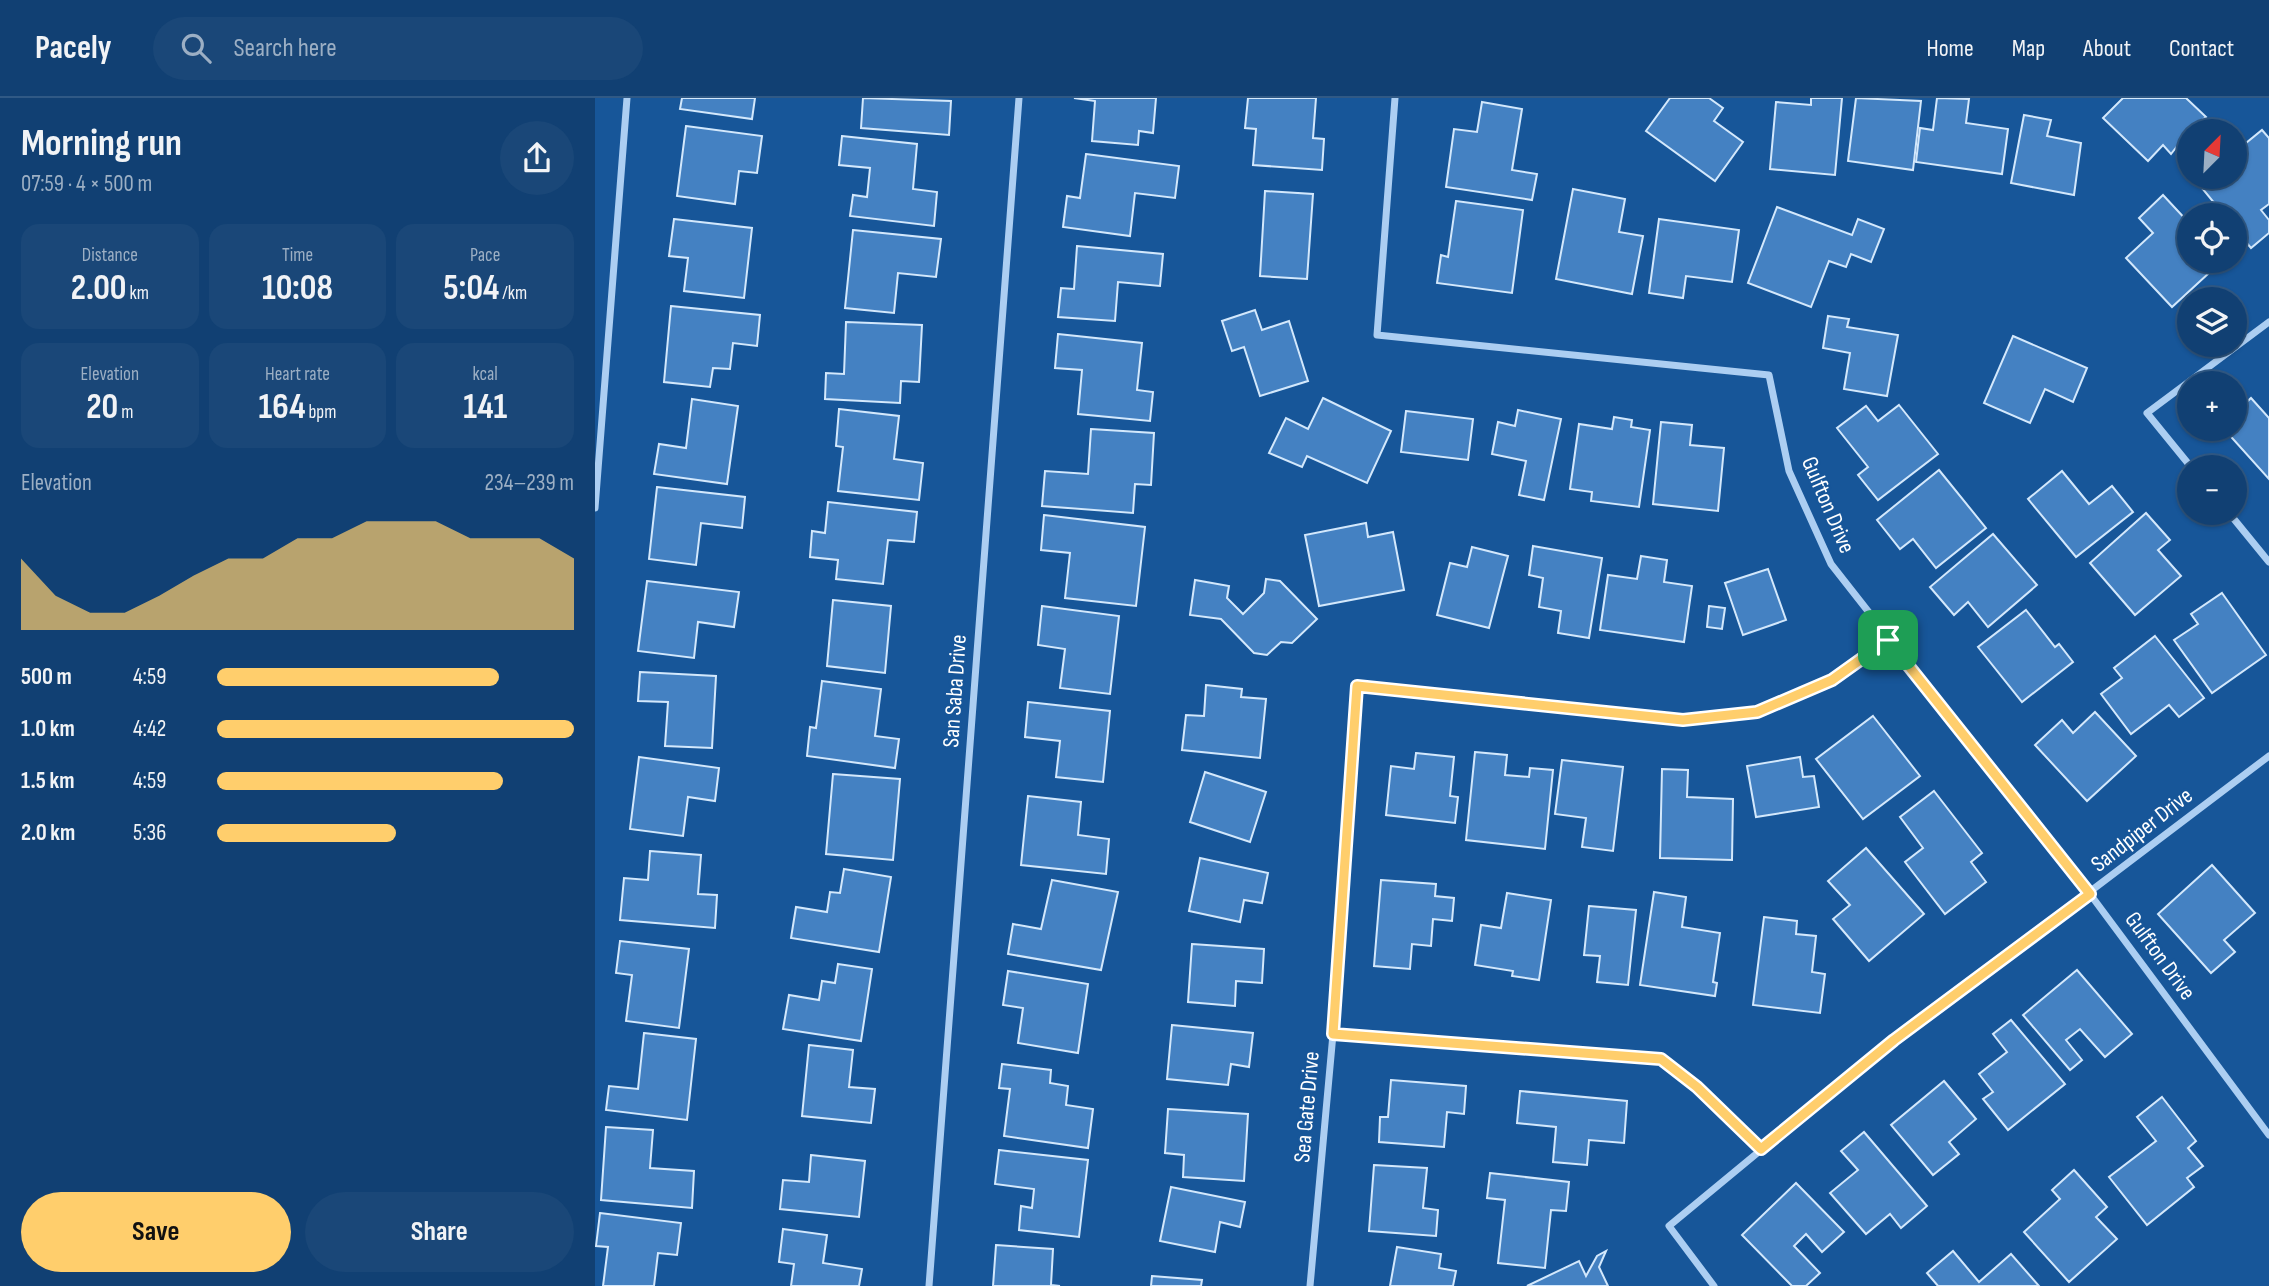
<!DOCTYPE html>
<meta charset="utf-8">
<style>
:root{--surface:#114073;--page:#1a4778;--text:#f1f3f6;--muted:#9cafc4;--line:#305985;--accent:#ffce6c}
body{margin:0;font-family:"Sofia Sans Condensed",sans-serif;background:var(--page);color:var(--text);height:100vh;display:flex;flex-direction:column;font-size:26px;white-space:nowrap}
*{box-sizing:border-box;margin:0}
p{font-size:23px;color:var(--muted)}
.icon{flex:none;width:38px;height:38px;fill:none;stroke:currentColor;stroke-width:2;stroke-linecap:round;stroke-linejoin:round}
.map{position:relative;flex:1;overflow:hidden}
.side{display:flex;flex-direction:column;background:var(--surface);width:595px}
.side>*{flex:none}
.needle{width:46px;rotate:24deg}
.tools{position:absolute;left:1582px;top:21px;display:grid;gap:14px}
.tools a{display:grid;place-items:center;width:70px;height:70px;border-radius:50%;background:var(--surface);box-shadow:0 2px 5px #0004,0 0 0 2px var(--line);font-size:35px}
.pin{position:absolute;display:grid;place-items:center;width:60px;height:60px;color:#fff;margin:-30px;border-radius:14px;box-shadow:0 4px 10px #0006}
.round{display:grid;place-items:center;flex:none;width:74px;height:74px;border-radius:37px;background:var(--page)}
.summary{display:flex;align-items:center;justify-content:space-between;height:119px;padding:0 21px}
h1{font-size:38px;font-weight:700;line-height:52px}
.figures{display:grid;grid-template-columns:repeat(3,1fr);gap:10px;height:119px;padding:7px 21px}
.figures div{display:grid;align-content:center;border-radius:18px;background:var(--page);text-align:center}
.figures b{font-size:35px;font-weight:700}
.figures small{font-size:19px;font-weight:400}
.figures p{font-size:19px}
.chart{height:196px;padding:14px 21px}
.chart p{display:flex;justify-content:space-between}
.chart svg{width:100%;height:126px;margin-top:7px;fill:var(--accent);opacity:.7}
.action{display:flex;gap:14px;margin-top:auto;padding:14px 21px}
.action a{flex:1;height:80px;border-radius:42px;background:var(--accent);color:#111;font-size:28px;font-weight:700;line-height:80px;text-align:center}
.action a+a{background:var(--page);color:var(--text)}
ul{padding:0 21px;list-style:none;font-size:23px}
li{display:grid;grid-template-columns:112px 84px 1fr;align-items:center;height:52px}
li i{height:18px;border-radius:9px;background:var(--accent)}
header{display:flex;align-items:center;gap:42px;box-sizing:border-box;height:98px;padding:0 35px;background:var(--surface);border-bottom:2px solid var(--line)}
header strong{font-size:33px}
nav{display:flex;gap:38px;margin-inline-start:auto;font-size:24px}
.search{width:490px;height:63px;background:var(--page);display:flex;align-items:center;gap:18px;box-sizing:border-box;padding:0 24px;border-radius:38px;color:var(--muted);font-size:26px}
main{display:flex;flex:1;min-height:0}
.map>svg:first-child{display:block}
</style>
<header>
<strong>Pacely</strong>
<div class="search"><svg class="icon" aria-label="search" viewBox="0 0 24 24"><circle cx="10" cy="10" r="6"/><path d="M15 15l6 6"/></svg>Search here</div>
<nav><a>Home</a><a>Map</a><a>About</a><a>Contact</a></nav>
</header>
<main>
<section class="side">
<div class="summary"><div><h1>Morning run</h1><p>07:59 · 4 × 500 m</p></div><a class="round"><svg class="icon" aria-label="share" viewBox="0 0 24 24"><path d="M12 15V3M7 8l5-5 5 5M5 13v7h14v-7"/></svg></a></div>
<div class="figures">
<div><p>Distance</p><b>2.00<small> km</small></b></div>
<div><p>Time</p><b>10:08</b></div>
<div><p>Pace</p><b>5:04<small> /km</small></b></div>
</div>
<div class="figures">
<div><p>Elevation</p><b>20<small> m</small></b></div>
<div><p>Heart rate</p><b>164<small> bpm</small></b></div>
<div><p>kcal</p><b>141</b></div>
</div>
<div class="chart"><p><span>Elevation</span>234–239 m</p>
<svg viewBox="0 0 160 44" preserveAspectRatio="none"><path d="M0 44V19L10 32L20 38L30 38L40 32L50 25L60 19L70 19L80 12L90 12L100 6L110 6L120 6L130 12L140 12L150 12L160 19V44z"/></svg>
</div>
<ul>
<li><b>500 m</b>4:59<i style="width:79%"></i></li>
<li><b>1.0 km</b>4:42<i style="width:100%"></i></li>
<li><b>1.5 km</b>4:59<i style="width:80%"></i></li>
<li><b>2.0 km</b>5:36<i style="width:50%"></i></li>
</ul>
<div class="action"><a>Save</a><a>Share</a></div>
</section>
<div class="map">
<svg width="1674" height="1188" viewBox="0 0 1674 1188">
<rect width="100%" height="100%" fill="#175699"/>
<!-- building -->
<g fill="#4481c2" stroke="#d3e8fc" stroke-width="2">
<path d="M87,0h73l-3,21 -72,-10z"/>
<path d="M268,0l88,3 -2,34 -88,-7z"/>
<path d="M479,0h82l-3,35 -14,-2 -1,14 -46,-4 3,-40z"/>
<path d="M653,0h68l-3,40 11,1 -2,31 -69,-5 3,-36 -11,-1z"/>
<path d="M1075,0h39l14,10 -9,13 29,21 -28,39 -69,-50z"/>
<path d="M1216,0h31l-7,77 -65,-6 6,-67 35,3z"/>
<path d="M1261,0l65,3 -8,69 -65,-9z"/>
<path d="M1342,0l32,1 -3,24 42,6 -6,45 -86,-12 4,-34 13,2z"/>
<path d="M1528,0h63l20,19 -17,14 -18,23 -8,-9 -15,16 -45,-43z"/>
<path d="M887,4l40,7 -10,61 25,4 -5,26 -86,-13 8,-58 23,3z"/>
<path d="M1429,17l27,5 -4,16 34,7 -7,52 -63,-12z"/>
<path d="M91,28l76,10 -5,37 -18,-2 -4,33 -58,-8z"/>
<path d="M1667,32l7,8v66l-8,6 8,10v13l-18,15 -16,-19v-14h-11l-27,-33 7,-5h31v-25z"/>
<path d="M247,38l75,8 -4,45 24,3 -3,34 -84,-10 3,-21 14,2 3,-29 -31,-3z"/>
<path d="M491,56l93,12 -4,32 -40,-5 -5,43 -67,-9 4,-31 13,2z"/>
<path d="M978,91l52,10 -6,33 24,4 -11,58 -76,-15z"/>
<path d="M670,93l48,3 -6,85 -47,-3z"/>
<path d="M1568,97l26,28v38h33l-50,46 -46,-49 27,-25 -14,-15z"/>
<path d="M861,103l67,9 -11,83 -75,-10 4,-28 7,2z"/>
<path d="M1182,109l75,28 6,-16 26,10 -13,33 -20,-8 -5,13 -17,-6 -18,46 -63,-24z"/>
<path d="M79,121l78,9 -8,70 -60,-7 4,-33 -19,-2z"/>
<path d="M1064,121l80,11 -7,52 -46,-6 -3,22 -34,-5z"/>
<path d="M258,132l88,9 -5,38 -38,-4 -4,40 -49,-5z"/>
<path d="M482,148l86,8 -3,32 -42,-4 -3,39 -57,-4 3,-29 13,1z"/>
<path d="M76,208l89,9 -3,31 -24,-3 -3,26 -17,-1 -3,19 -46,-5z"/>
<path d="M660,212l7,20 27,-9 19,60 -48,15 -16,-49 -12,4 -10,-30z"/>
<path d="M1233,218l21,3 -2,8 51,8 -11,61 -43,-7 6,-36 -27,-5z"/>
<path d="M251,224l76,3 -3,57 -18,-1 -1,22 -75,-4 1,-26 18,1z"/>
<path d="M463,236l84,9 -5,47 16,2 -3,29 -72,-7 4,-44 -27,-2z"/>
<path d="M1418,238l74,32 -14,34 -28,-13 -15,34 -46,-20z"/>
<path d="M728,300l68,33 -24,52 -60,-27 -5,11 -33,-14 17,-35 22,11z"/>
<path d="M1656,300l18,20v61l-45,-50h11v-16z"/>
<path d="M97,301l46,7 -11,78 -73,-10 5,-30 27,4z"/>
<path d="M1304,307l39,49 -60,46 -20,-25 10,-8 -31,-39 29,-22 12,15z"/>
<path d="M244,311l60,7 -5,43 29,4 -4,37 -81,-9 5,-44 -7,-1z"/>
<path d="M923,312l43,9 -17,81 -25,-5 7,-34 -34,-7 6,-32 17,4z"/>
<path d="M811,313l67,8 -5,41 -67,-8z"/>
<path d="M1019,319l18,3 -1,7 19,3 -11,77 -48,-6 1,-9 -22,-3 9,-65 33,5z"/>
<path d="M1066,324l31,3 -2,20 34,3 -6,63 -65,-7z"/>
<path d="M496,331l63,4 -3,52 -16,-1 -2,29 -91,-7 3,-35 43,3z"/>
<path d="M1344,372l47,58 -50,40 -23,-29 -13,10 -23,-29z"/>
<path d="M1467,373l27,33 23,-18 21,26 -57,45 -48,-58z"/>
<path d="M62,389l88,10 -3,31 -41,-5 -5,42 -47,-6z"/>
<path d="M233,404l89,10 -3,30 -26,-2 -5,44 -47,-5 2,-19 -28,-3 2,-26 13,2z"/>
<path d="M1551,415l24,27 -12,10 23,26 -46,39 -45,-52z"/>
<path d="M449,417l101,12 -9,79 -71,-8 5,-45 -29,-3z"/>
<path d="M771,425l2,14 25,-5 11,58 -85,16 -14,-71z"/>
<path d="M1398,436l44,51 -49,42 -20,-25 -14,13 -24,-28z"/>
<path d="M938,448l69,12 -13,80 -31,-5 3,-22 -22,-4 4,-29 -14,-3z"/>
<path d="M877,449l36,9 -19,72 -52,-13 13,-52 17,4z"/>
<path d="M1046,458l26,4 -3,22 28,4 -8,56 -84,-12 8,-55 29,4z"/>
<path d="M1173,471l18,51 -43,15 -18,-52z"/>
<path d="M671,481l14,2 37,38 -25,24 -11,-1 -14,13 -13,-2 -33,-34 -31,-4 5,-35 34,6 -2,12 16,16 21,-21z"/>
<path d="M52,483l92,11 -5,35 -36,-5 -4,36 -56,-7z"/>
<path d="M1627,495l44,62 -54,38 -38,-53 24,-16 -7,-10z"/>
<path d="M238,502l58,6 -6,67 -58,-7z"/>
<path d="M447,508l77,10 -9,78 -50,-6 5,-39 -27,-4z"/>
<path d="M1114,508l16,2 -3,21 -15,-2z"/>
<path d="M1431,512l29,37 4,-3 14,18 -51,40 -44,-55z"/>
<path d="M1560,538l49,62 -25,19 -10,-12 -38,29 -30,-40 21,-16 -8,-10z"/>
<path d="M45,574l76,4 -4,72 -47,-2 3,-44 -30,-1z"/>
<path d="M227,583l59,8 -6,47 24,3 -4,29 -88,-12 3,-29 6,1z"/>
<path d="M611,587l36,4 -1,8 25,2 -6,59 -78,-8 4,-35 18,1z"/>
<path d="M433,604l82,9 -7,71 -47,-5 4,-36 -35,-4z"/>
<path d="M1500,614l41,44 -49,45 -52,-56 27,-25 11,13z"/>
<path d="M1278,618l47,60 -57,43 -47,-60z"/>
<path d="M880,654l32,3 -2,20 24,2 1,-9 23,2 -8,79 -79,-9z"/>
<path d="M821,655l38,4 -4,39 8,1 -3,26 -69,-8 5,-49 23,3z"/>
<path d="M44,659l80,11 -4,33 -27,-4 -5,39 -53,-7z"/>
<path d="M1205,659l3,20 11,-1 5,31 -63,10 -9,-51z"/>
<path d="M967,662l61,7 -10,84 -31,-4 4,-29 -31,-4z"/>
<path d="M1067,671l26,1 -1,27 46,2 -1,61 -72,-2z"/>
<path d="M610,674l61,20 -16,50 -60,-20z"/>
<path d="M238,676l67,5 -7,81 -67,-6z"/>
<path d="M1339,693l48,62 -11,9 15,20 -41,32 -40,-52 18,-14 -23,-31z"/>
<path d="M433,698l53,6 -3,33 31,4 -3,35 -85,-9z"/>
<path d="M1271,750l58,66 -55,47 -36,-42 17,-14 -22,-24z"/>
<path d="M55,753l51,4 -3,39 19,1 -2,33 -95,-8 4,-42 24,2z"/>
<path d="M605,760l68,15 -6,30 -18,-3 -4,22 -51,-11z"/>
<path d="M1617,767l43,48 -31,27 11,12 -24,21 -53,-59z"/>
<path d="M249,771l47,8 -12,75 -88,-14 5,-31 31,5 3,-20 10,1z"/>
<path d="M457,782l66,12 -17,78 -93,-16 5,-30 28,5z"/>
<path d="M786,782l55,4 -1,12 19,2 -2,23 -19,-2 -2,27 -19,-2 -2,25 -36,-3z"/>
<path d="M1059,794l32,5 -4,30 38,6 -7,49 4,1 -2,13 -75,-11z"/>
<path d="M912,795l44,7 -12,80 -27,-4 1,-5 -38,-6 6,-40 20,3z"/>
<path d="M994,808l47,4 -8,75 -31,-3 3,-26 -16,-1z"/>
<path d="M1169,819l33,4 -1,13 20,2 -4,36 13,2 -5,39 -67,-8z"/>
<path d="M25,843l69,8 -10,79 -53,-7 6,-46 -16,-2z"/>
<path d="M597,846l72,5 -2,34 -26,-2 -1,25 -47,-4z"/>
<path d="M243,866l34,5 -11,72 -78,-12 6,-34 30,5 3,-19 13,2z"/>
<path d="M1482,872l55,64 -27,23 -25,-28 -14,11 16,20 -12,10 -47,-55z"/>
<path d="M413,873l80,13 -10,69 -60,-10 5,-35 -20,-3z"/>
<path d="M1416,922l54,64 -57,46 -25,-31 10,-7 -14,-18 28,-22 -14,-18z"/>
<path d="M577,927l81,8 -4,34 -18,-3 -3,21 -61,-6z"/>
<path d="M49,935l52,6 -9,81 -81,-10 3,-24 29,3z"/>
<path d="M214,947l44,5 -4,37 26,2 -4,34 -69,-7z"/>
<path d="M407,966l49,6 -1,13 18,3 -2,19 27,4 -5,39 -84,-12 6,-47 -11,-1z"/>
<path d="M796,982l75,6 -2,28 -17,-2 -3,35 -65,-5 1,-25h8z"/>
<path d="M1349,983l32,38 -27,23 10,12 -26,21 -42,-50z"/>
<path d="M925,993l107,10 -3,42 -35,-3 -2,25 -34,-3 3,-35 -39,-4z"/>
<path d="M1567,999l34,44 -8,7 15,18 -16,12 7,9 -47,38 -38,-48 47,-36 -19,-24z"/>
<path d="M573,1011l80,5 -4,67 -61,-4 1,-22 -19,-2z"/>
<path d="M11,1029l47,3 -3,38 44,3 -2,37 -91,-8z"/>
<path d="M1269,1034l63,74 -26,22 -11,-14 -24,20 -36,-41 28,-23 -17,-19z"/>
<path d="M404,1052l89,10 -9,77 -60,-7 2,-24 11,2 2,-19 -39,-5z"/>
<path d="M216,1057l54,6 -6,56 -79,-8 3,-29 26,2z"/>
<path d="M779,1067l53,3 -4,40 15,2 -2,26 -67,-5z"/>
<path d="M1479,1072l33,37 -11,10 21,22 -48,43 -45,-50 36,-33 -8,-9z"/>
<path d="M895,1075l79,9 -3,29 -15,-1 -6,58 -47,-5 7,-63 -18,-2z"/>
<path d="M1201,1085l48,49 -22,20 -16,-18 -12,12 26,27 -14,13h-14l-50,-51z"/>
<path d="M576,1089l74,15 -5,25 -20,-5 -5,30 -55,-11z"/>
<path d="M5,1115l81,10 -4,32 -19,-2 -4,33h-51l5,-39 -12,-1z"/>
<path d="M188,1131l44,6 -4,28 39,6 -3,17h-68l3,-22 -15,-2z"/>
<path d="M401,1147l57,4 -2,36 9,1h-67z"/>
<path d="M802,1149l44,7 -2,14 17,3 -3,15h-63z"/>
<path d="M1011,1153l-7,16 9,19h-81l52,-25 7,15 11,-20z"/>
<path d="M1358,1153l26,31 32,-28 28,32h-101l-11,-13z"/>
<path d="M557,1178l50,4 -1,6h-50z"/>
</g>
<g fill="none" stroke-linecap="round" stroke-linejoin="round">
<!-- street -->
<g stroke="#accef2" stroke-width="7">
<path d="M800,0l-18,237 392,40 20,96 42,93 259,330 179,241"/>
<path d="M1596,369l-44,-54 122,-91"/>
<path d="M0,410l32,-410"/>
<path d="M1634,415l40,49"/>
<path d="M738,936l328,25 36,28 64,62"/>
<path d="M334,1188l90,-1188"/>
<path d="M715,1188l23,-252 24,-348 326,34 74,-8 75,-32 56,-40"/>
<path d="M1119,1188l-45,-60 225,-186 375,-284"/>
</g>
</g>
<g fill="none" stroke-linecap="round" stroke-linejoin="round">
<!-- route casing -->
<g stroke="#fff" stroke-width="14">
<path id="route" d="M1293,542l202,254 -196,146 -133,109 -64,-62 -36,-28 -328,-25 24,-348 326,34 74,-8 75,-32z"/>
</g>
<!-- route -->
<use href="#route" stroke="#ffce6c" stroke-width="9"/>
</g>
<g text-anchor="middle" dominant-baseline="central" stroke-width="5" stroke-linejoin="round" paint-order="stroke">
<!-- street labels -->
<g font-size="23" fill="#fff" stroke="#175699">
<text transform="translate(1233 407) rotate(67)">Gulfton Drive</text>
<text transform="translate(360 593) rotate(-86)">San Saba Drive</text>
<text transform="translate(1547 732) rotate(-38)">Sandpiper Drive</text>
<text transform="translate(1565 858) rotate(54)">Gulfton Drive</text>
<text transform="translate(712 1009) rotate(-85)">Sea Gate Drive</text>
</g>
</g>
</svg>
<div class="tools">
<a><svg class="needle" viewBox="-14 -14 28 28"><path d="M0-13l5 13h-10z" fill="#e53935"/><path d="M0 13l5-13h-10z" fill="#9cafc4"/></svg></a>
<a><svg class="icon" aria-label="locate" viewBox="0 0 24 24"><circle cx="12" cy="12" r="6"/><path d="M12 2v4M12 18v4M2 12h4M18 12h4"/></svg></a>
<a><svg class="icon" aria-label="layers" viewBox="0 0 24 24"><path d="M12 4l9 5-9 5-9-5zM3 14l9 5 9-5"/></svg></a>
<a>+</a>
<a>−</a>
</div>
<div class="pin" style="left:1293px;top:542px;background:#1e9e55"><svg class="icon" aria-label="arrive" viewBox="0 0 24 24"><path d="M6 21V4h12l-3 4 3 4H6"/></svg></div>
</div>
</main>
